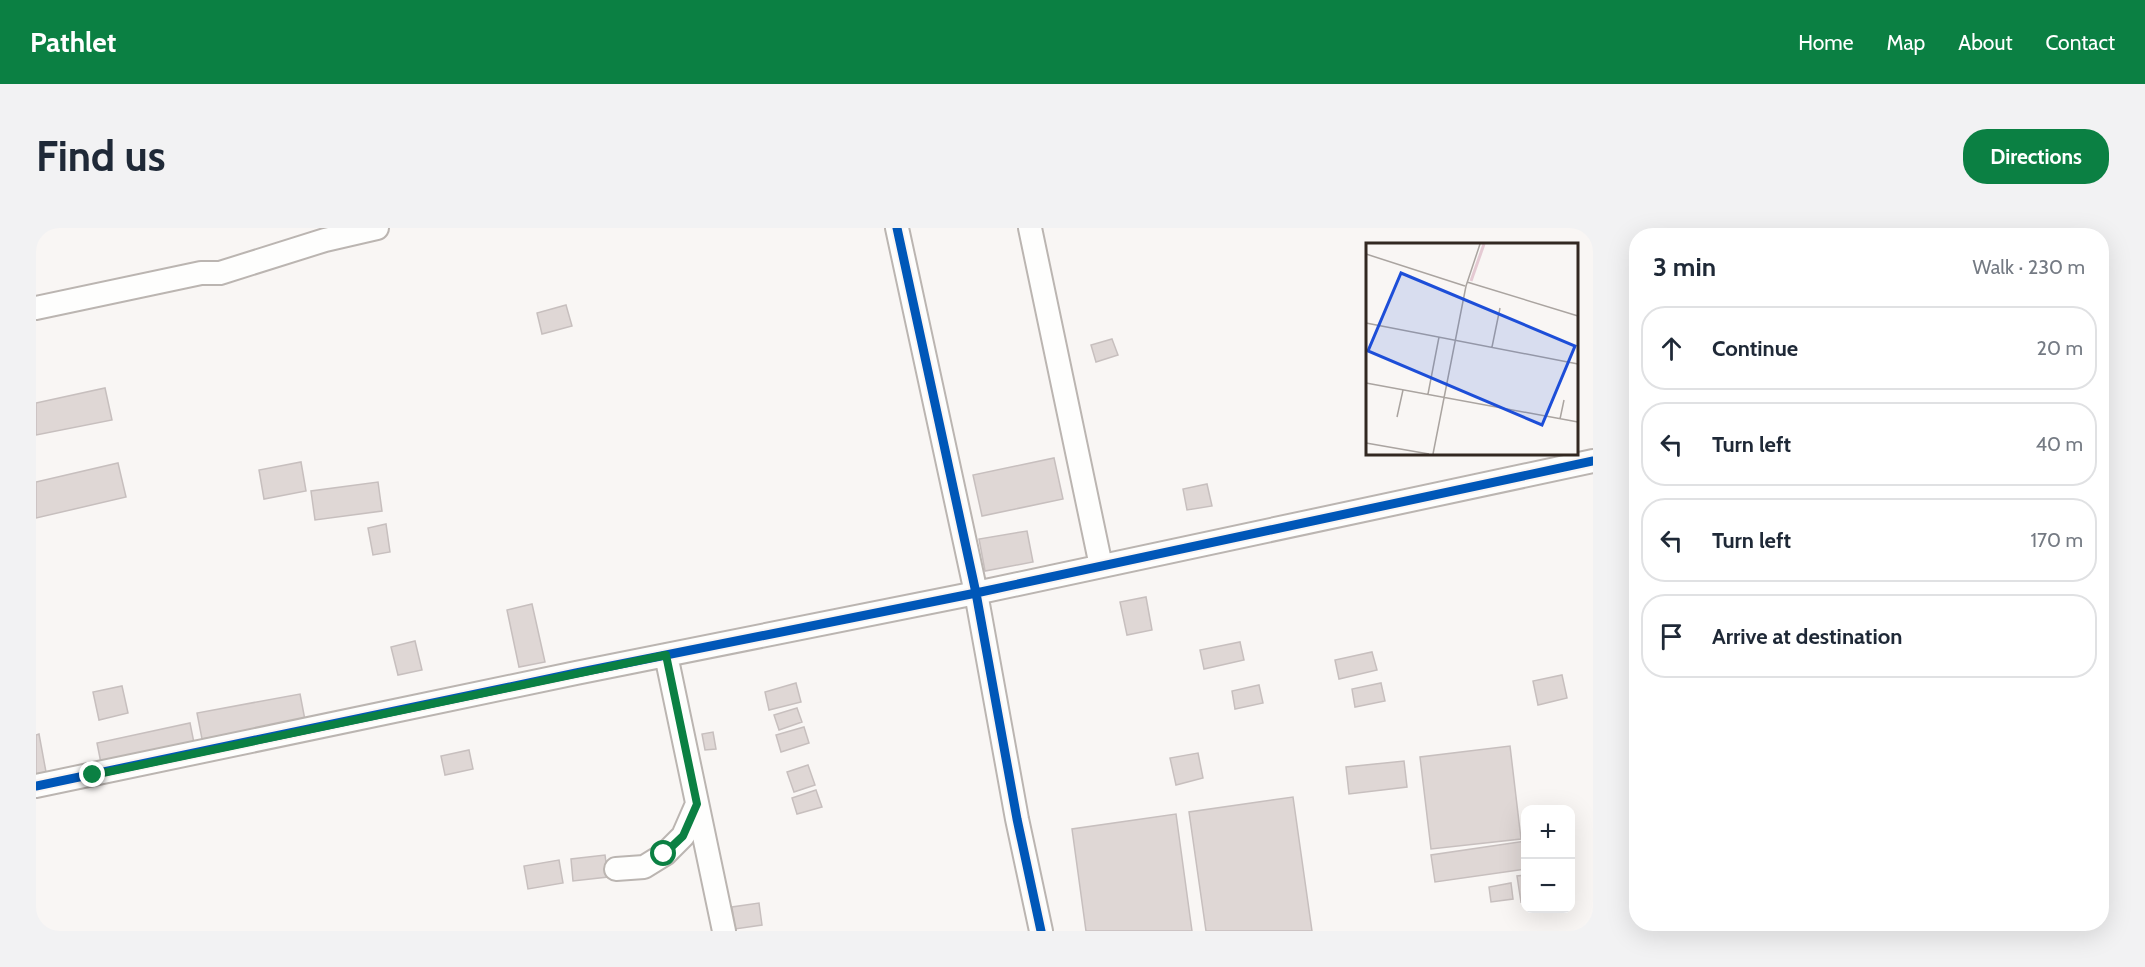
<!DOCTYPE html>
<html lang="en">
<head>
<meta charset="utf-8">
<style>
  :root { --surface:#fff; --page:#f2f2f3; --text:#1f2937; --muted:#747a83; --line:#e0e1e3; --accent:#0b8043 }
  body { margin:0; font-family:Cabin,sans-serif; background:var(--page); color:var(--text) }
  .controls { position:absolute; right:18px; bottom:18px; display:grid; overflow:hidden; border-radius:12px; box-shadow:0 6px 24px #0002 }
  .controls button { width:54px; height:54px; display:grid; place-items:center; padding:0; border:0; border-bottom:2px solid var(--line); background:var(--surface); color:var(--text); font:30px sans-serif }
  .stop { position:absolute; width:18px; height:18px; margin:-14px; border:4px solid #0b8043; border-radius:50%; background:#fff }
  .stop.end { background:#0b8043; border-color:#fff; box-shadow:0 2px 6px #0008 }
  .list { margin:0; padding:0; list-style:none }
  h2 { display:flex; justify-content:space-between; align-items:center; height:78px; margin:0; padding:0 24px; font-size:26px }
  h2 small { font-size:20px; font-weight:400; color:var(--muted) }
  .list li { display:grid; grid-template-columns:39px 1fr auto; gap:18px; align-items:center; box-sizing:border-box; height:84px; margin:0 12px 12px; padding:0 12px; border:2px solid var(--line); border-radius:24px }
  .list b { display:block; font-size:22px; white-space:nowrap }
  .list em { font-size:20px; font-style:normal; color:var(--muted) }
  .icon { flex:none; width:33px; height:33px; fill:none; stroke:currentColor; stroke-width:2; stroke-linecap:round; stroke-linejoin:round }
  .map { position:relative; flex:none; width:1557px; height:703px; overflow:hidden; border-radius:24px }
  header { display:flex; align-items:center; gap:36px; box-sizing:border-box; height:84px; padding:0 30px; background:var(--accent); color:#fff }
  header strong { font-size:28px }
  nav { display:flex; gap:33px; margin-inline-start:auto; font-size:21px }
  .intro { display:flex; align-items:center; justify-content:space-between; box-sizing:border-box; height:144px; padding:0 36px }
  h1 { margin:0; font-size:42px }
  .button { padding:15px 27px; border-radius:24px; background:var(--accent); color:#fff; font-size:21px; font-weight:700 }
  main { display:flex; gap:36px; padding:0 36px }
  aside { flex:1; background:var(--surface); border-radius:24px; box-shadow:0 6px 24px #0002 }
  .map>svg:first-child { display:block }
  .building { fill:#dfd7d5; stroke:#c7bfbe; stroke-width:1.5 }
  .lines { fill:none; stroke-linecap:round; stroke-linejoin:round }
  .street-casing { stroke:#bbb5b1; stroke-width:26 }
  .street { stroke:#fefefd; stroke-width:22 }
  .cycleway-casing { stroke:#fbf5f2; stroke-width:13 }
  .cycleway { stroke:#0057b8; stroke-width:9 }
  .route { stroke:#0b8043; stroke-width:8 }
  .inset-river { fill:none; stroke:#e5cad3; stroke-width:3 }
  .inset-road { fill:none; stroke:#aaa4a0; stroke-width:1.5 }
  .view { fill:#1d4ed8; fill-opacity:0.15; stroke:#1d4ed8; stroke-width:3 }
  .inset-edge { fill:none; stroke:#332821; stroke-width:3 }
</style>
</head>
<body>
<header>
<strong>Pathlet</strong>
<nav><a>Home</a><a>Map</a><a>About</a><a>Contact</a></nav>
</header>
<div class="intro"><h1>Find us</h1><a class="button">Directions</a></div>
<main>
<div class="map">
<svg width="1557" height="703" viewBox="0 0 1557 703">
  <rect width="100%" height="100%" fill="#f9f6f4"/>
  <path class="building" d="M530,77L536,98L506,106L501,85Z
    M1076,111L1082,127L1060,134L1055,117Z
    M69,160L76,192L0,207V175Z
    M1018,230L1027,271L946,288L937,247Z
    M265,234L270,263L228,271L223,242Z
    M82,235L90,269L0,290V254Z
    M342,254L346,283L279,292L275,263Z
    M1171,256L1176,278L1151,282L1147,261Z
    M350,296L354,324L337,327L332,300Z
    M991,303L997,334L949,343L943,311Z
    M1110,369L1116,402L1091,407L1084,374Z
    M496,376L509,434L483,439L471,382Z
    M379,413L386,442L362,447L355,419Z
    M1204,414L1208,432L1168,441L1164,422Z
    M1336,424L1341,442L1303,451L1299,432Z
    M1526,447L1531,470L1502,477L1497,453Z
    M760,455L765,474L733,482L729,464Z
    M1345,455L1349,473L1319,479L1316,461Z
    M1223,457L1227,475L1199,481L1196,463Z
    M86,458L92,485L63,492L57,464Z
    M264,466L269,492L166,511L161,485Z
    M761,480L766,494L743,502L738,487Z
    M154,495L158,515L65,535L61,515Z
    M768,499L773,515L745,524L740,507Z
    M677,504L680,521L669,522L666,506Z
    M3,506L10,544L0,546V507Z
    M1474,518L1485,611L1395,621L1384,529Z
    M433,522L437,541L409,547L405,528Z
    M1162,525L1167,550L1140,557L1134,530Z
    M1368,533L1371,559L1313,566L1310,539Z
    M772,537L779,557L758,564L751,544Z
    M780,562L786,579L761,586L756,570Z
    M1257,569L1276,703H1170L1153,584Z
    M1140,586L1156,703H1050L1036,601Z
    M1490,613V641L1399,654L1395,627Z
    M569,627L572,649L537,653L535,631Z
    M523,632L527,655L492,661L488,638Z
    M1490,647V673L1485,674L1481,648Z
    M1475,655L1477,671L1455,674L1453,659Z
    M723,675L726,697L699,701L696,679Z"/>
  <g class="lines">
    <g class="street-casing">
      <path id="street" d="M861,0L940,365L981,591L1005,703
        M994,0L1065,338
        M0,80L165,45H184L289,12L341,0
        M630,427L688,703
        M0,558L540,445L940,365L1557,233
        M580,641L608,639L629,626L647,608L661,576"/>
    </g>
    <use href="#street" class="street"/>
    <g class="cycleway-casing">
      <path id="cycleway" d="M861,0L940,365L981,591L1005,703
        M0,558L540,445L940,365L1557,233"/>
    </g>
    <use href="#cycleway" class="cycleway"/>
  </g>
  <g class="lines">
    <path class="route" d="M57,547L630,427L661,576L647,608L628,626"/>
  </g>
  <g transform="translate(1330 15)">
    <rect width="212" height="212" fill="#f9f6f4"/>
    <path class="inset-river" d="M105,38L118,1"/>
    <path class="inset-road" d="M0,11L99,43M101,39L212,73M0,80L212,121M126,104L134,65M0,140L212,179M62,151L73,94M31,174L37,147M194,176L198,157M0,200L63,211M67,211L100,43L114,1"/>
    <path class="view" d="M35,30L209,103L176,182L2,108Z"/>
    <rect width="212" height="212" class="inset-edge"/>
  </g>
</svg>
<div class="controls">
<button>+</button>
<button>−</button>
</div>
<div class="stop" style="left:628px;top:626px"></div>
<div class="stop end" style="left:57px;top:547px"></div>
</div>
<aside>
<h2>3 min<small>Walk · 230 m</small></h2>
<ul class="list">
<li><svg class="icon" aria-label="ahead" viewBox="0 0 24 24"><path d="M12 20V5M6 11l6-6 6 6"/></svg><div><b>Continue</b></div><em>20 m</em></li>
<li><svg class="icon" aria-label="left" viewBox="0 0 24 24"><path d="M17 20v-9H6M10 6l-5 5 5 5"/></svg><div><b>Turn left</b></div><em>40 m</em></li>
<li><svg class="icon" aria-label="left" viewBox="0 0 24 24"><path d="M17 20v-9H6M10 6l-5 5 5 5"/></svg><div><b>Turn left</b></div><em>170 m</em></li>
<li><svg class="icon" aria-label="arrive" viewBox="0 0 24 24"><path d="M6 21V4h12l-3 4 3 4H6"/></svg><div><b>Arrive at destination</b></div></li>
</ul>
</aside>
</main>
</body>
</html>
